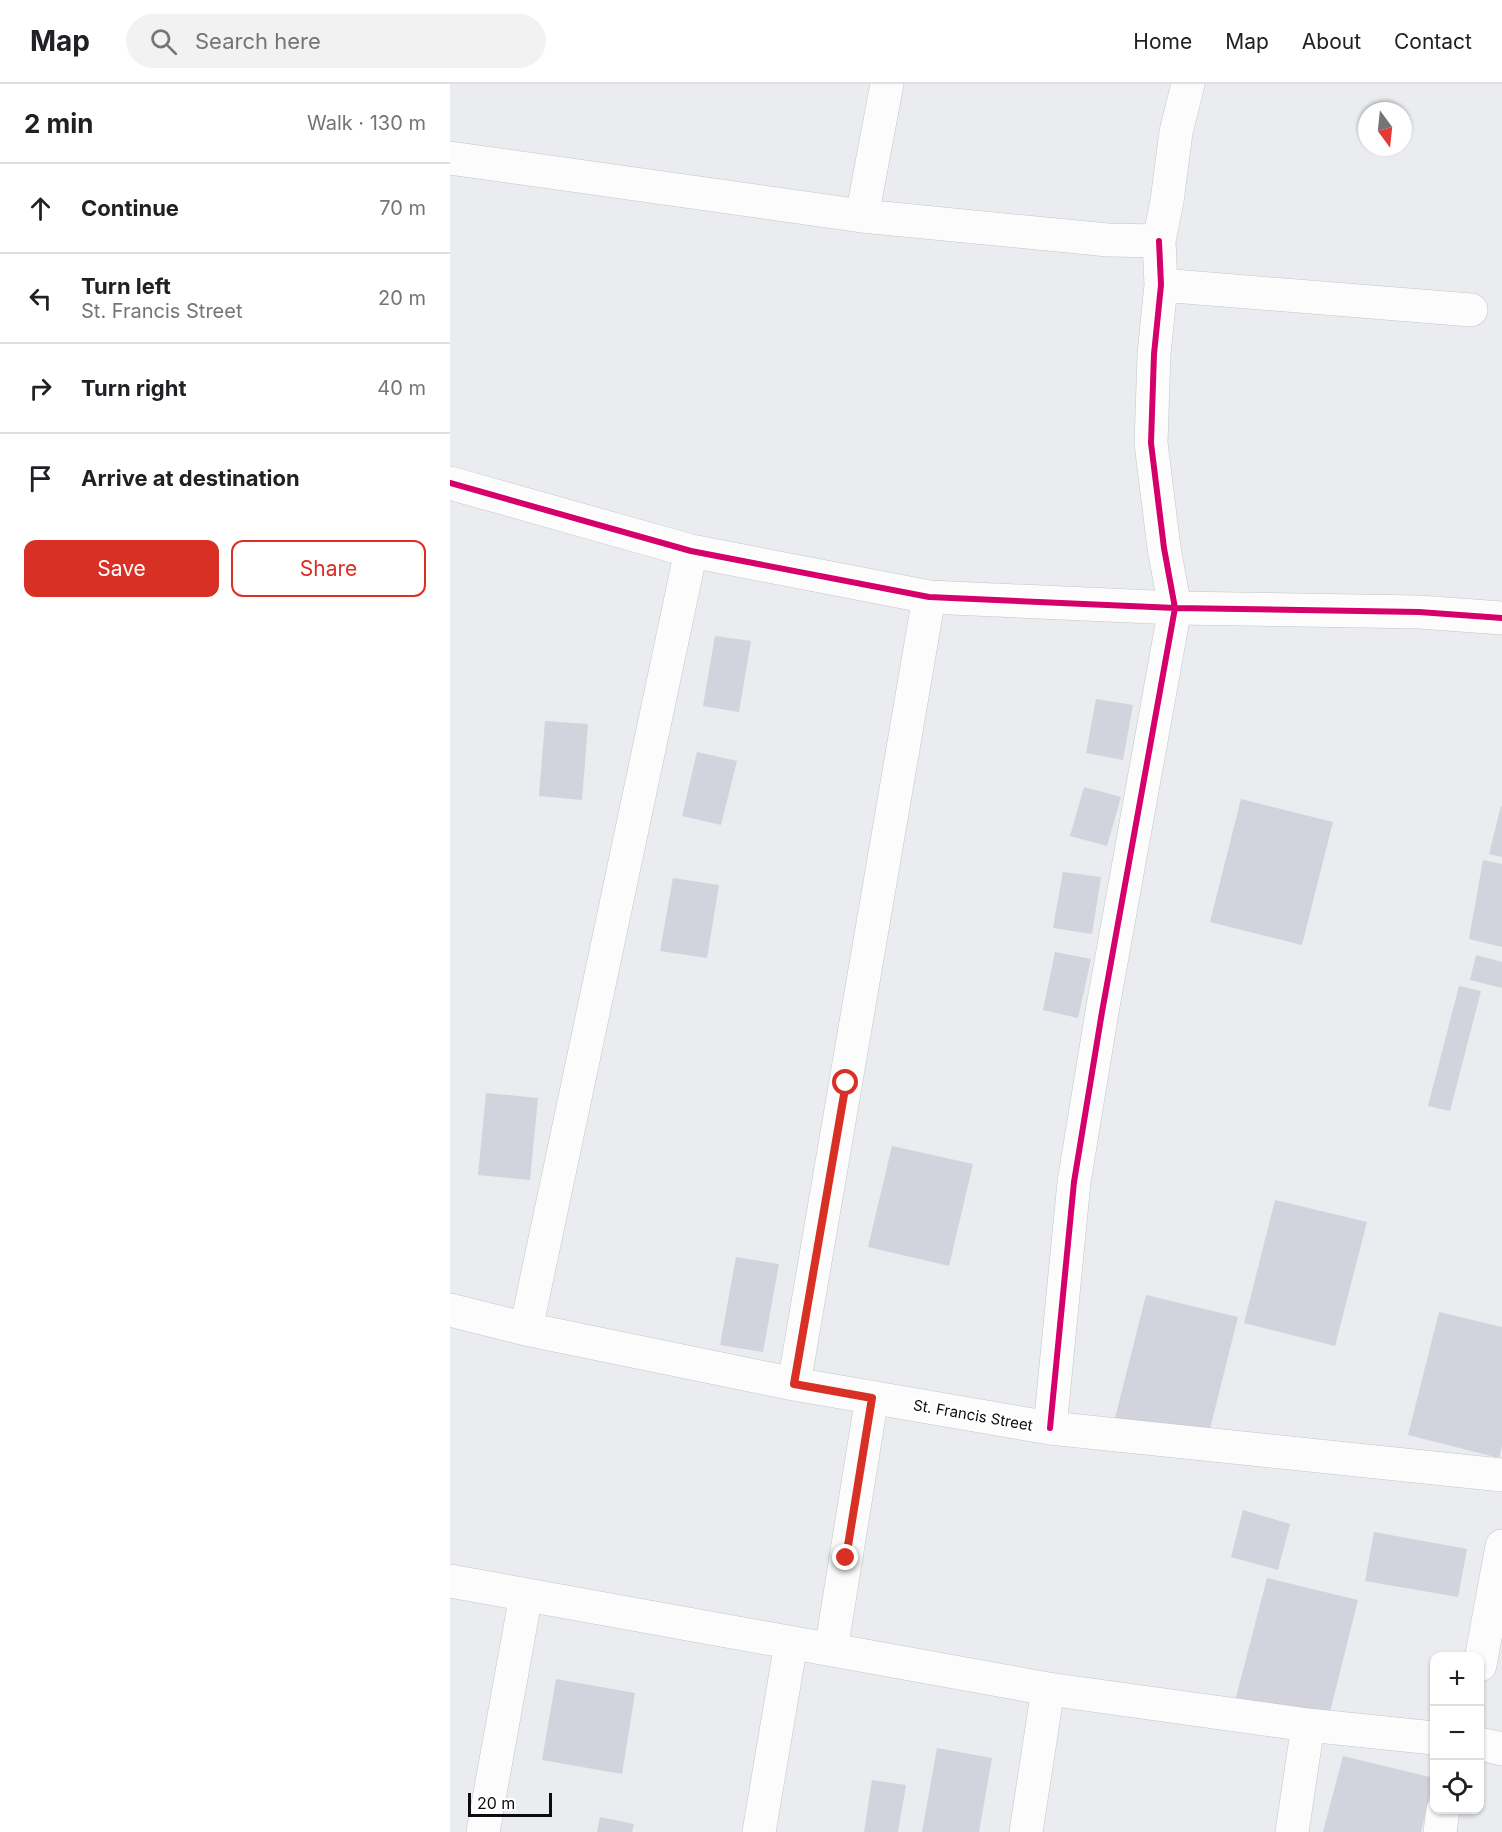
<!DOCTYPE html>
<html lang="en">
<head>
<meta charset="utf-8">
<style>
  :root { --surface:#fff; --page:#f2f2f2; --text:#202124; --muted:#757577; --line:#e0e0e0; --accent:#d93025 }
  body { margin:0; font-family:Inter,sans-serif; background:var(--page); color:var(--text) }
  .controls { position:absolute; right:18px; bottom:18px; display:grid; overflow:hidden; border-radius:12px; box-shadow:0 2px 4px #0004 }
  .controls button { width:54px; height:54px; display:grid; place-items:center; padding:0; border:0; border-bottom:2px solid var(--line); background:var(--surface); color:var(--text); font:30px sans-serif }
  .compass { position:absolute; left:908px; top:18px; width:54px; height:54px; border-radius:50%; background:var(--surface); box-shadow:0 2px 4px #0004; rotate:165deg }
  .scale { position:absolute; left:18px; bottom:15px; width:84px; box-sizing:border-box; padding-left:6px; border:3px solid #0b0c0e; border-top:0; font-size:16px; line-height:21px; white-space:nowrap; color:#0b0c0e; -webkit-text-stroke:4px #fff; paint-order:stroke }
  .stop { position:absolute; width:18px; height:18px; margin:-14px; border:4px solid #d93025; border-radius:50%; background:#fff }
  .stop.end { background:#d93025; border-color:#fff; box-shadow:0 2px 6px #0008 }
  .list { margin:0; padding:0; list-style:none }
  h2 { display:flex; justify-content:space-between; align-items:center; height:78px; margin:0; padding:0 24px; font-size:26px }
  h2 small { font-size:20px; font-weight:400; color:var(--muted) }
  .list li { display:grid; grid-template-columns:39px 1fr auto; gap:18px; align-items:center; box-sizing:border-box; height:90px; padding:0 24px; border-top:2px solid var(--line) }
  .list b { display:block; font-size:22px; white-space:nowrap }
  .list p { margin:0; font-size:20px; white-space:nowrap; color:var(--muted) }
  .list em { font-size:20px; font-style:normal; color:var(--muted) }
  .actions { display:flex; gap:12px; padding:18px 24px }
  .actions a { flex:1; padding:14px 0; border:2px solid var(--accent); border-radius:12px; text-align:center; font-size:21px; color:var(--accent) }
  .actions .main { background:var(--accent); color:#fff }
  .icon { flex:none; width:33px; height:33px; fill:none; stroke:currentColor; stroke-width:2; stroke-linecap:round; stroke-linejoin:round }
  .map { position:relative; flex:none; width:1052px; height:1748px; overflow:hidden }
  header { display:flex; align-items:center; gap:36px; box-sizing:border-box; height:84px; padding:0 30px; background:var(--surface); border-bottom:2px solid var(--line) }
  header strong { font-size:28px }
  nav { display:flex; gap:33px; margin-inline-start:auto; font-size:21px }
  .search { width:420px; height:54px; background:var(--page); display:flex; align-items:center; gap:15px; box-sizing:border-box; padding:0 21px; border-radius:33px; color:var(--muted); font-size:22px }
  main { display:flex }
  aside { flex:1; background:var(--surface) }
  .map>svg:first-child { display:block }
  .building { fill:#d2d3dc }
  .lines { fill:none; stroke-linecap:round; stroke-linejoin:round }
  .street-casing { stroke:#c4c5c7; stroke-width:34 }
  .street { stroke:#fcfcfd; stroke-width:33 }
  .cycleway-casing { stroke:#fff; stroke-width:10 }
  .cycleway { stroke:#d6006c; stroke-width:6 }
  .route { stroke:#d93025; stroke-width:8 }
  .labels { text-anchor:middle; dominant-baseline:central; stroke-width:5; stroke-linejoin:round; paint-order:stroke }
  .street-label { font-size:15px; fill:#0b0c0e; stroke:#fff }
</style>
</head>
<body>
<header>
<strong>Map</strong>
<div class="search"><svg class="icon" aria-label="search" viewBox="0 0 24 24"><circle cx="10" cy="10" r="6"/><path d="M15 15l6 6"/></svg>Search here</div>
<nav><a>Home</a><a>Map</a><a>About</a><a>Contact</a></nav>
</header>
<main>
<aside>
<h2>2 min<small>Walk · 130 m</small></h2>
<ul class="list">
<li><svg class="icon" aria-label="ahead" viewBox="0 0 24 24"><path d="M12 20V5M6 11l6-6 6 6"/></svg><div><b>Continue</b></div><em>70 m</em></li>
<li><svg class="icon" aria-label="left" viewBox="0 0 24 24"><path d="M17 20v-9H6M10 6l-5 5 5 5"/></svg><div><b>Turn left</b><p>St. Francis Street</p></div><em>20 m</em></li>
<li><svg class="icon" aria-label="right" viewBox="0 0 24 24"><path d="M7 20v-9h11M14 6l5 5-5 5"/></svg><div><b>Turn right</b></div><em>40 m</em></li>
<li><svg class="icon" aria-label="arrive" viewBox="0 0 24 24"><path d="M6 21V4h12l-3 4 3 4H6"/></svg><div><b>Arrive at destination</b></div></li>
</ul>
<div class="actions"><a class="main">Save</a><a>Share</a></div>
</aside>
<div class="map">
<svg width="1052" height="1748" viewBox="0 0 1052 1748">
  <rect width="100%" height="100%" fill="#eaecef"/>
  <path class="building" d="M265,552L301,557L289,628L253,622Z
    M646,615L683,621L673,676L636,669Z
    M95,637L138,640L132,716L89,712Z
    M247,668L287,677L271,741L232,732Z
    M634,703L671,713L657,762L620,752Z
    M791,715L883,738L852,861L760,838Z
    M1051,722H1052V773L1039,770Z
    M1033,776L1052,780V863L1019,855Z
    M613,788L651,793L642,850L603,844Z
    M223,794L269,801L257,874L210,867Z
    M605,868L641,875L628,934L593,926Z
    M1026,871L1052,878V904L1020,896Z
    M1009,902L1031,907L1000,1027L978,1022Z
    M36,1009L88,1014L80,1096L28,1091Z
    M442,1062L523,1080L499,1182L418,1163Z
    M825,1116L917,1138L885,1262L794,1239Z
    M286,1173L329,1180L313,1268L270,1261Z
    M696,1211L788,1233L757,1357L665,1334Z
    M989,1228L1052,1243V1362L1049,1374L958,1351Z
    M793,1426L840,1440L828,1486L781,1473Z
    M924,1448L1017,1465L1008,1513L915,1497Z
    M817,1494L908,1516L877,1640L785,1617Z
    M106,1595L185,1609L172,1690L92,1676Z
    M487,1664L542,1674L529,1748H472Z
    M893,1672L984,1694L971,1748H873Z
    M422,1696L456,1701L448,1748H414Z
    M150,1733L184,1740L182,1748H147Z"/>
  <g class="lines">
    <g class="street-casing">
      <path id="street" d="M0,74L412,132L658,156L709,157L717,117L726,48L738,0
        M412,132L437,0
        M711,201L1021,226
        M0,399L241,467L479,513L725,524L969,528L1052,534
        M0,1226L76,1245L344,1300L600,1344L1052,1391
        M76,1245L241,467
        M344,1300L479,513
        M600,1344L624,1098L652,928L725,524L714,464L701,359L704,270L711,201L709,157
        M0,1497L598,1605L858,1641L984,1654
        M381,1566L422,1313
        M1030,1581L1052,1462
        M1030,1660L1052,1665
        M33,1748L76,1511
        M309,1748L341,1559
        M576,1748L598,1605
        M842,1748L858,1641
        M990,1748L993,1726"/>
    </g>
    <use href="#street" class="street"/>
    <g class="cycleway-casing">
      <path id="cycleway" d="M0,399L241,467L479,513L725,524L969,528L1052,534
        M600,1344L624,1098L652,928L725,524L714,464L701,359L704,270L711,201L709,157"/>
    </g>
    <use href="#cycleway" class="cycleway"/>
  </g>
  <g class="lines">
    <path class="route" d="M396,1474L422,1314L344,1300L396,999"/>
  </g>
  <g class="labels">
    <g class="street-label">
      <text transform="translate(523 1331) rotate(10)">St. Francis Street</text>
    </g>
  </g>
</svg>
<div class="controls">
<button>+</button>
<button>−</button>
<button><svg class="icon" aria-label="locate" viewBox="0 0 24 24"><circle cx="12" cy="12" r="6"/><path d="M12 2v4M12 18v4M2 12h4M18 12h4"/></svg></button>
</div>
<svg class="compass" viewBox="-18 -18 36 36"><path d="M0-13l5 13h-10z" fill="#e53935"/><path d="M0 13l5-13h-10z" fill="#757577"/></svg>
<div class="scale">20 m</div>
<div class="stop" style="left:396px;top:999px"></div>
<div class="stop end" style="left:396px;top:1474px"></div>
</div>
</main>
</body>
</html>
